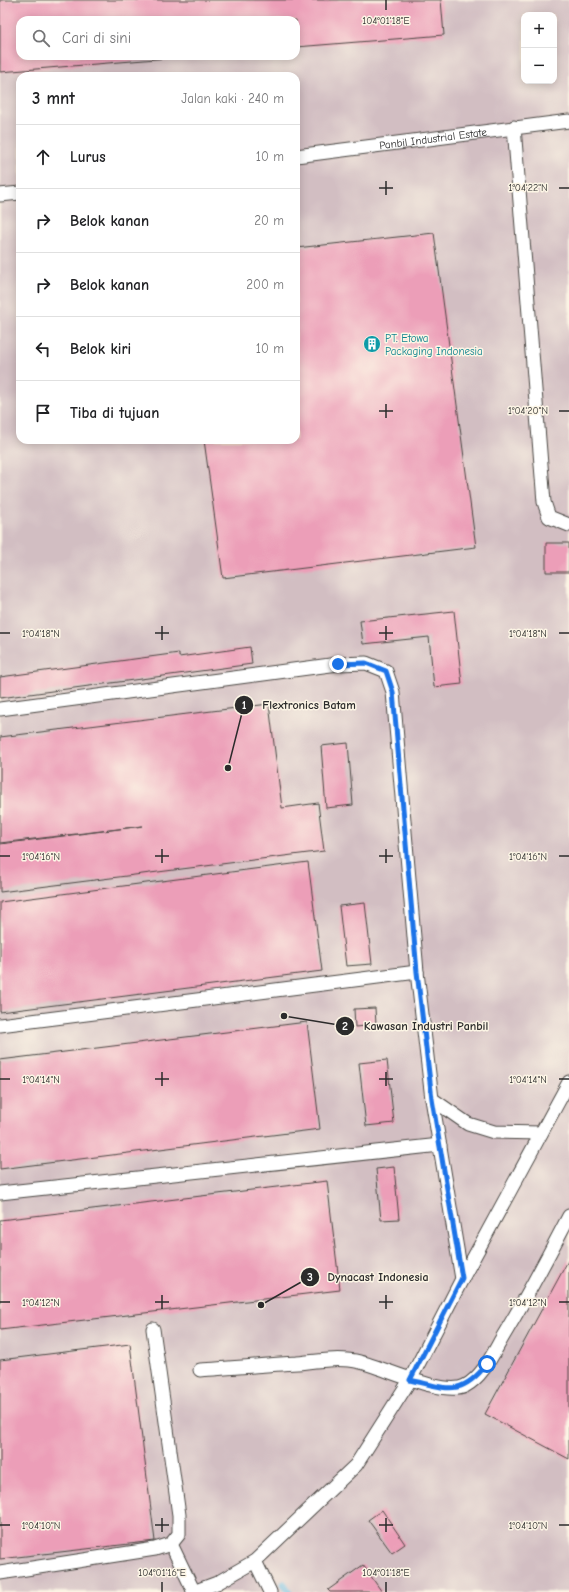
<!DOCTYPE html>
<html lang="id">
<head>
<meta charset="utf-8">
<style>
  :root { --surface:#fff; --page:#f2f2f2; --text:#202124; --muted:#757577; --line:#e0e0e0 }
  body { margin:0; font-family:"Comic Neue",sans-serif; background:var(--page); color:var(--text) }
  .controls { position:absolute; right:12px; top:12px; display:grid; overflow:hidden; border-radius:8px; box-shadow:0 2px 10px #0003 }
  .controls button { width:36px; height:36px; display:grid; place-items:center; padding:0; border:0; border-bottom:1px solid var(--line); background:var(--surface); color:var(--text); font:20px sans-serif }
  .stop { position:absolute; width:12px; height:12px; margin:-9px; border:3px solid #1a73e8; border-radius:50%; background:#fff }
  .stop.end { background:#1a73e8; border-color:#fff; box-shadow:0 1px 4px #0008 }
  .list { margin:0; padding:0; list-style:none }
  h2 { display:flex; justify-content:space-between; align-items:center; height:52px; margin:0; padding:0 16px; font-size:17px }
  h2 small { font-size:13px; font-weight:400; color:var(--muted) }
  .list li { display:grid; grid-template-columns:26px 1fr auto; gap:12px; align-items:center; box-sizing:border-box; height:64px; padding:0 16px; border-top:1px solid var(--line) }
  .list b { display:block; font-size:15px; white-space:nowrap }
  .list em { font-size:13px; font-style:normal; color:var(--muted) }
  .icon { flex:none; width:22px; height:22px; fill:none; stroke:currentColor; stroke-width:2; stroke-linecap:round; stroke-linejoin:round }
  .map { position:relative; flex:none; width:569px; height:1592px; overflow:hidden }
  .search { position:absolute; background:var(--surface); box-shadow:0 2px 10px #0003; left:16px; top:16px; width:284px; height:44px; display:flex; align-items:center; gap:10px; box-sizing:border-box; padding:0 14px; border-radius:12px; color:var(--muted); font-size:15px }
  .panel { position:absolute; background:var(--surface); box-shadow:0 2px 10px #0003; left:16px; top:72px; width:284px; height:372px; border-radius:12px }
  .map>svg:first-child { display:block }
  .industrial { fill:#d2bec2; fill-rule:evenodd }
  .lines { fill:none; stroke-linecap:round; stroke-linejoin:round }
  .stream { stroke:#67b7e2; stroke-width:7 }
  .building { fill:#ec9eb8 }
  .lane-casing { stroke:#4a4743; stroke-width:15 }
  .lane { stroke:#fff; stroke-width:13 }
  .route { stroke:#1a73e8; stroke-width:5 }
  .ticks { fill:none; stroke:#2b2b2b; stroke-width:1.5 }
  .labels { text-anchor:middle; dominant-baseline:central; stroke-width:3; stroke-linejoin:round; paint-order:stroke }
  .street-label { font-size:11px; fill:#2b2b2b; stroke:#fcf5e5 }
  .culture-label { font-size:11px; fill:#0d838f; stroke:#fcf5e5; text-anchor:start }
  .ticks-label { font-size:10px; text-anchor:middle; fill:#2b2b2b; stroke:#fcf5e5; stroke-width:3; stroke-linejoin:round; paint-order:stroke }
  .leader { fill:none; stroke:#2b2b2b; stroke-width:1.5 }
  .callout-dot { fill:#2b2b2b; stroke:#fcf5e5; stroke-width:1.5 }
  .mark-label { font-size:12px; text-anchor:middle; font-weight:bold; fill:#fff }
  .callout-label { font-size:12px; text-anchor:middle; font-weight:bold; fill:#2b2b2b; stroke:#fcf5e5; stroke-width:3; stroke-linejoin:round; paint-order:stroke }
</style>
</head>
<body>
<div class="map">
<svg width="569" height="1592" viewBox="0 0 569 1592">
  <rect width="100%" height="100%" fill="#fcf5e5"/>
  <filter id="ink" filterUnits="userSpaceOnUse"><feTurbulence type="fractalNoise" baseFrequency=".025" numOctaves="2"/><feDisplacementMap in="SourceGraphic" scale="8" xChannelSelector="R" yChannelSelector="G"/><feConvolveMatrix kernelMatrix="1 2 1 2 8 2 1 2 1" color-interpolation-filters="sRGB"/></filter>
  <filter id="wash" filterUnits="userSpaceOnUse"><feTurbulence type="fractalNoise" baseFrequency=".012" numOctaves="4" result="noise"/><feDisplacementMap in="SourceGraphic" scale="16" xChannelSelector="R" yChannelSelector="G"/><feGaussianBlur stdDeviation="0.9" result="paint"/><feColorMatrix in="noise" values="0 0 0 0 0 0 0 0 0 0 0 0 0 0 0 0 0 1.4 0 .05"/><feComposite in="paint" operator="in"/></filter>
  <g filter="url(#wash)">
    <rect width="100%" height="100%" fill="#f7e4cc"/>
    <path class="industrial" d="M0,0H569V1592H0ZM524,15H554V81H524ZM20,20H296V56H20ZM20,76H296V440H20Z"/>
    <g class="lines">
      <path class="stream" d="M284,1584L289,1592"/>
    </g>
    <g id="blocks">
      <path class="building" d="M0,0H441L444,35L296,47V20H20V56L180,57L0,72Z
        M434,233L476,547L223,578L204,440H296V248Z
        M546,543H569V572H546Z
        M454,611L462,684L434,687L429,637L363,644L360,621Z
        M250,647L252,664L0,698V677L179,653V657Z
        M269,704L282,808L318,803L324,851L0,892V844L143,826L0,843V737Z
        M348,743L353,805L326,808L321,746Z
        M308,862L322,971L0,1012V902Z
        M365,903L372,964L346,966L339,906Z
        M375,1008L376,1025L355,1027L354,1009Z
        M307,1022L320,1129L0,1169V1060Z
        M387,1060L394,1123L366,1126L359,1063Z
        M394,1167L399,1219L381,1220L376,1169Z
        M327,1181L340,1290L0,1330V1220Z
        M569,1259V1459L485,1414Z
        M130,1344L155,1541L0,1559V1360Z
        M382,1510L405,1544L392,1553L368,1520Z
        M363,1565L382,1592H330L328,1590Z"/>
    </g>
  </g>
  <g filter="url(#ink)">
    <use href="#blocks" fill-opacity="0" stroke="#4a4743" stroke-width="1"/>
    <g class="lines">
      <g class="lane-casing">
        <g id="lane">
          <path d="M514,127L544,502L549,517L569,525"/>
          <path id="s1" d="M296,156L569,121"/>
          <path d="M0,195L20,193"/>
          <path d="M0,709L338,664L366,663L386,671L393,692L417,972L432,1099L462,1279"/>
          <path d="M0,1025L417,972"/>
          <path d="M432,1099L468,1124L494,1132L541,1133"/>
          <path d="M0,1193L440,1145"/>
          <path d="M200,1370C232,1368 264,1365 297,1363C317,1361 340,1357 360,1362C383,1367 444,1397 465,1386C484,1376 494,1351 505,1333C528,1295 548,1256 569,1216"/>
          <path d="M171,1544L194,1592"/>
          <path d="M255,1561L270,1592"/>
          <path d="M0,1573L155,1549L171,1544L179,1534V1515L153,1329"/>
          <path d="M193,1592L217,1583L255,1561L356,1465L410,1380L462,1279L569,1082"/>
        </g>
      </g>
      <use href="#lane" class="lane"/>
    </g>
  </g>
  <g class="lines" filter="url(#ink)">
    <path class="route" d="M338,664L366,663L386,671L393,692L417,972L432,1099L462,1278L410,1380C447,1388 460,1398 487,1364"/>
  </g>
  <path class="ticks" d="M386,0V10M386,181V195M379,188H393M559,188H569M386,404V418M379,411H393M559,411H569M162,626V640M386,626V640M0,633H10M155,633H169M379,633H393M559,633H569M162,849V863M386,849V863M0,856H10M155,856H169M379,856H393M559,856H569M162,1072V1086M386,1072V1086M0,1079H10M155,1079H169M379,1079H393M559,1079H569M162,1295V1309M386,1295V1309M0,1302H10M155,1302H169M379,1302H393M559,1302H569M162,1518V1532M386,1518V1532M0,1525H10M155,1525H169M379,1525H393M559,1525H569M162,1582V1592M386,1582V1592"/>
  <defs>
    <g id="building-disc" transform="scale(0.9)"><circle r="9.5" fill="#0f9aa8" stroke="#fcf5e5"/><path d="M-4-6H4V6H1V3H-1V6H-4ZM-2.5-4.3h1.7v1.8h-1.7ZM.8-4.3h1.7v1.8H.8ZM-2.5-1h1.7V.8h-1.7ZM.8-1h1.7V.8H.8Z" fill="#fff"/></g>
  </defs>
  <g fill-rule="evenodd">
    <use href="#building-disc" x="372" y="344"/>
  </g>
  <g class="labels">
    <g class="street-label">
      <text stroke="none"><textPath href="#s1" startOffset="138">Panbil Industrial Estate</textPath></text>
    </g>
    <g class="culture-label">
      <text x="385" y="338">PT. Etowa<tspan x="385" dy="13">Packaging Indonesia</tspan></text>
    </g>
  </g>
  <g class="ticks-label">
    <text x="386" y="24">104°01'18"E</text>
    <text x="528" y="191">1°04'22"N</text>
    <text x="528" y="414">1°04'20"N</text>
    <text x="41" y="637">1°04'18"N</text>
    <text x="528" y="637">1°04'18"N</text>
    <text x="41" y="860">1°04'16"N</text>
    <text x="528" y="860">1°04'16"N</text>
    <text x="41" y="1083">1°04'14"N</text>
    <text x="528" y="1083">1°04'14"N</text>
    <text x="41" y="1306">1°04'12"N</text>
    <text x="528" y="1306">1°04'12"N</text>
    <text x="41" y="1529">1°04'10"N</text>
    <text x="528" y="1529">1°04'10"N</text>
    <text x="162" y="1576">104°01'16"E</text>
    <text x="386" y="1576">104°01'18"E</text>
  </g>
  <path class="leader" d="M228 768L244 705M284 1016L345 1026M261 1305L310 1277"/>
  <g class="callout-dot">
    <circle cx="228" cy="768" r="4"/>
    <circle cx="284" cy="1016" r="4"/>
    <circle cx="261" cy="1305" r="4"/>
    <circle cx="244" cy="705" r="10"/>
    <circle cx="345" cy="1026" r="10"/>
    <circle cx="310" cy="1277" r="10"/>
  </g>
  <g class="mark-label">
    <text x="244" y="709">1</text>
    <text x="345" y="1030">2</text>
    <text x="310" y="1281">3</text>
  </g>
  <g class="callout-label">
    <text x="309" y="709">Flextronics Batam</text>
    <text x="426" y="1030">Kawasan Industri Panbil</text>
    <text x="378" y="1281">Dynacast Indonesia</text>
  </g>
</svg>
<div class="controls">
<button>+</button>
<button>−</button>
</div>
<div class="stop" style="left:487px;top:1364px"></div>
<div class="stop end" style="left:338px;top:664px"></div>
<div class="search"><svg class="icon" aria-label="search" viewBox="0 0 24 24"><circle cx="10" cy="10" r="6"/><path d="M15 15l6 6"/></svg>Cari di sini</div>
<section class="panel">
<h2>3 mnt<small>Jalan kaki · 240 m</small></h2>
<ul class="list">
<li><svg class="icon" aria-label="ahead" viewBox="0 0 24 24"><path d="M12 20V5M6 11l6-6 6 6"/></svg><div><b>Lurus</b></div><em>10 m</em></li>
<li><svg class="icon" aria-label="right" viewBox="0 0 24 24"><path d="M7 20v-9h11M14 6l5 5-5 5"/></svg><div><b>Belok kanan</b></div><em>20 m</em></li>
<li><svg class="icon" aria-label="right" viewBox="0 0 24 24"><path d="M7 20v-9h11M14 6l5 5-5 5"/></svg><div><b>Belok kanan</b></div><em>200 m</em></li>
<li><svg class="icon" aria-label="left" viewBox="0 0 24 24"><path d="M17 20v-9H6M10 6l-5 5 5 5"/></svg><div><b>Belok kiri</b></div><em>10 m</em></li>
<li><svg class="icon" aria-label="arrive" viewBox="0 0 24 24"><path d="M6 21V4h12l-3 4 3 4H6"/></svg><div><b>Tiba di tujuan</b></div></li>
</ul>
</section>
</div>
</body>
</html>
